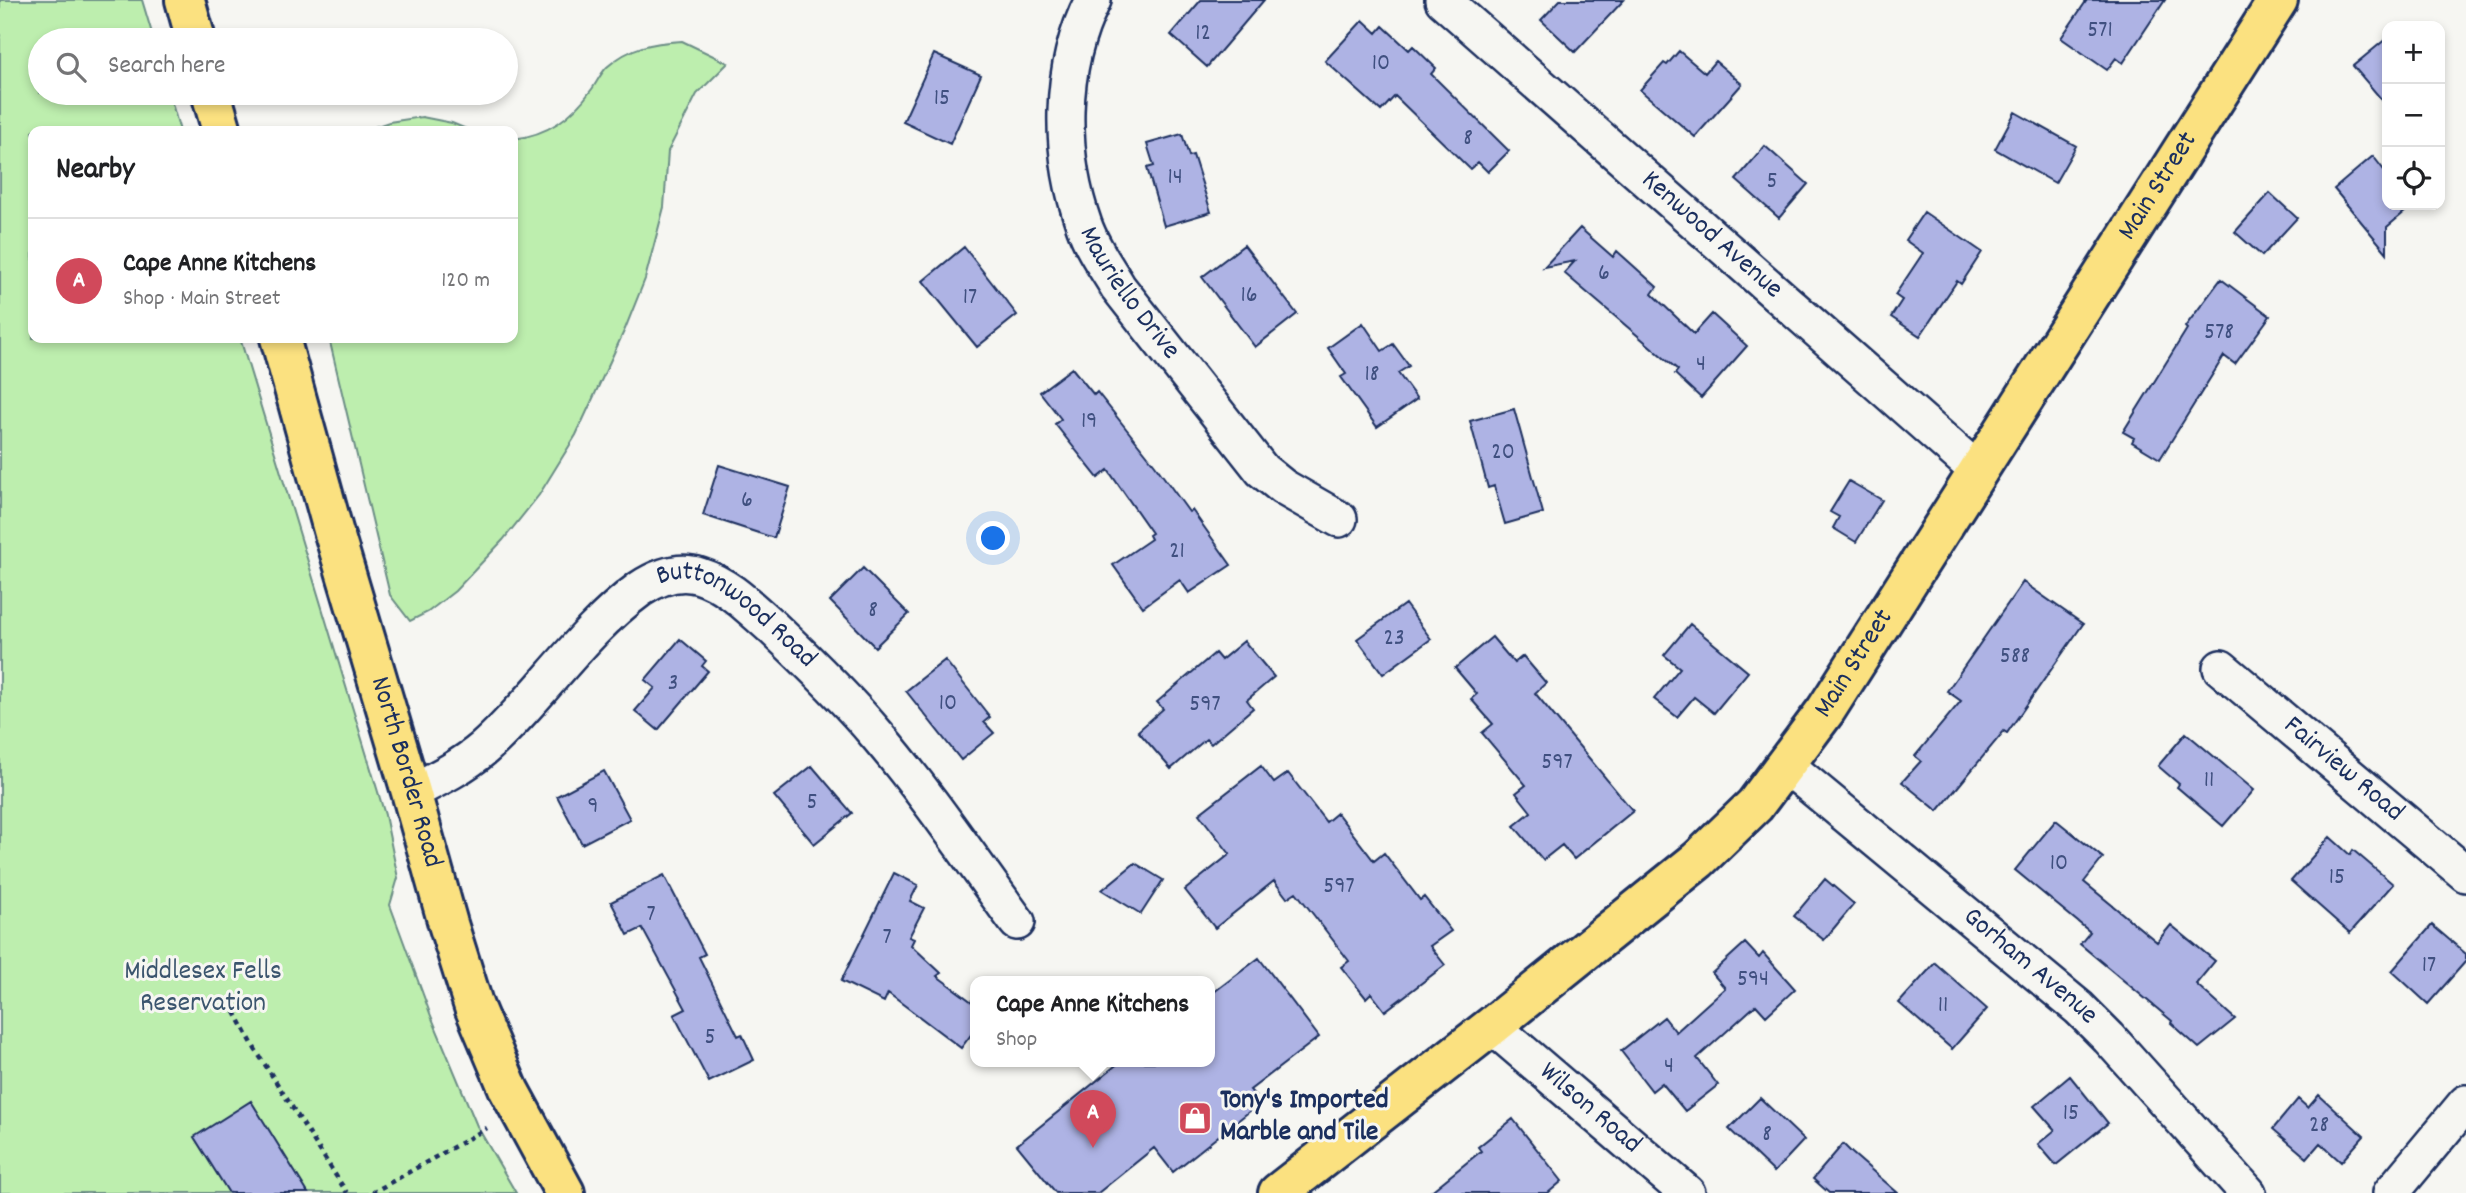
<!DOCTYPE html>
<html lang="en">
<head>
<meta charset="utf-8">
<style>
  :root { --surface:#fff; --page:#f6f6f6; --text:#202124; --muted:#757577; --line:#e0e0e0; --accent:#d1495b }
  body { margin:0; font-family:Dekko,sans-serif; background:var(--page); color:var(--text) }
  .controls { position:absolute; right:21px; top:21px; display:grid; overflow:hidden; border-radius:14px; box-shadow:0 4px 10px #0003 }
  .controls button { width:63px; height:63px; display:grid; place-items:center; padding:0; border:0; border-bottom:2px solid var(--line); background:var(--surface); color:var(--text); font:35px sans-serif }
  .you { position:absolute; left:994px; top:539px; width:24px; height:24px; margin:-18px; border:5px solid #fff; border-radius:50%; background:#1a73e8; box-shadow:0 0 0 10px #1a73e833 }
  .badge { display:grid; place-items:center; width:46px; height:46px; border-radius:50%; background:var(--accent); color:#fff; font-size:23px; font-weight:700 }
  .pin { position:absolute; translate:-50% -58px; filter:drop-shadow(0 2px 4px #0008) }
  .pin::after { content:''; position:absolute; top:37px; width:24px; height:21px; background:inherit; clip-path:polygon(0 0,100% 0,50% 100%) }
  .popup { position:absolute; left:970px; top:976px; width:245px; height:91px; box-sizing:border-box; display:grid; place-content:center; border-radius:14px; background:var(--surface); filter:drop-shadow(0 2px 5px #0005); font-size:23px; white-space:nowrap; color:var(--muted) }
  .popup b { font-size:26px; color:var(--text) }
  .popup::after { content:''; position:absolute; left:50%; top:100%; margin-left:-14px; border:14px solid transparent; border-top-color:var(--surface) }
  .list { margin:0; padding:0; list-style:none }
  h2 { display:flex; justify-content:space-between; align-items:center; height:91px; margin:0; padding:0 28px; font-size:30px }
  h2 small { font-size:23px; font-weight:400; color:var(--muted) }
  .list li { display:grid; grid-template-columns:46px 1fr auto; gap:21px; align-items:center; box-sizing:border-box; height:126px; padding:0 28px; border-top:2px solid var(--line) }
  .list b { display:block; font-size:26px; white-space:nowrap }
  .list p { margin:0; font-size:23px; white-space:nowrap; color:var(--muted) }
  .list em { font-size:23px; font-style:normal; color:var(--muted) }
  .icon { flex:none; width:38px; height:38px; fill:none; stroke:currentColor; stroke-width:2; stroke-linecap:round; stroke-linejoin:round }
  .map { position:relative; flex:none; width:2466px; height:1193px; overflow:hidden }
  .search { position:absolute; background:var(--surface); box-shadow:0 4px 10px #0003; left:28px; top:28px; width:490px; height:77px; display:flex; align-items:center; gap:18px; box-sizing:border-box; padding:0 24px; border-radius:38px; color:var(--muted); font-size:26px }
  .panel { position:absolute; background:var(--surface); box-shadow:0 4px 10px #0003; left:28px; top:126px; width:490px; height:217px; border-radius:14px }
  .map>svg:first-child { display:block }
  .green { fill:#bdeeae; stroke:#6c8e86; stroke-width:2 }
  .building { fill:#aeb3e4; stroke:#1b2f5e; stroke-width:2 }
  .lines { fill:none; stroke-linecap:round; stroke-linejoin:round }
  .minor-casing { stroke:#1b2f5e; stroke-width:40 }
  .major-casing { stroke:#1b2f5e; stroke-width:44 }
  .path { stroke:#1b2f5e; stroke-width:4.5; stroke-dasharray:5 5; stroke-linecap:butt }
  .minor { stroke:#f6f6f2; stroke-width:35 }
  .major { stroke:#fbe180; stroke-width:38 }
  .labels { text-anchor:middle; dominant-baseline:central; stroke-width:6; stroke-linejoin:round; paint-order:stroke }
  .number-label { font-size:24px; fill:#405080 }
  .street-label { font-size:28px; fill:#1b2f5e; stroke:#f6f6f2 }
  .park-label { font-size:28px; fill:#3b556e; stroke:#f6f6f2 }
  .poi-label { font-size:28px; font-weight:bold; fill:#1b2f5e; stroke:#f6f6f2; text-anchor:start }
</style>
</head>
<body>
<div class="map">
<svg width="2466" height="1193" viewBox="0 0 2466 1193">
  <rect width="100%" height="100%" fill="#f6f6f2"/>
  <filter id="ink" filterUnits="userSpaceOnUse"><feTurbulence type="fractalNoise" baseFrequency=".0143" numOctaves="2"/><feDisplacementMap in="SourceGraphic" scale="14" xChannelSelector="R" yChannelSelector="G"/><feConvolveMatrix kernelMatrix="1 2 1 2 8 2 1 2 1" color-interpolation-filters="sRGB"/></filter>
  <g filter="url(#ink)">
    <path class="green" d="M0,0H142L154,40H40V93H169L180,131H33V338H240L385,815L398,878L390,905L431,1016L477,1126L516,1193H0Z
      M682,41L728,63L697,94L668,151L664,207L645,279L625,329L576,435L539,495L503,540L455,591L428,612L410,621L390,595L329,338H513V139C548,135 572,117 592,89C597,82 601,73 607,67C631,46 652,43 682,41Z
      M422,117L452,123L471,131H363L389,122Z"/>
    <path class="building" d="M1201,0H1264L1207,67L1171,35Z
      M1560,0H1624L1575,52L1541,20Z
      M2087,0H2165L2123,63L2116,58L2107,70L2061,38Z
      M1363,20L1377,33L1383,26L1409,50L1413,46L1436,68L1431,74L1509,151L1488,172L1478,162L1470,169L1395,96L1381,111L1325,61Z
      M2387,38V106L2353,66Z
      M1679,51L1705,73L1715,61L1742,84L1695,137L1640,90L1664,63L1667,65Z
      M934,54L981,75L950,144L903,122Z
      M2015,112L2076,146L2055,183L1995,149Z
      M1182,134L1189,156L1193,155L1211,212L1164,226L1147,168L1154,166L1147,144Z
      M1765,146L1808,184L1779,218L1736,180Z
      M2373,156L2387,174V205H2413L2387,227V253L2334,189Z
      M2270,193L2297,218L2262,256L2235,232Z
      M1924,212L1982,252L1961,284L1957,281L1920,336L1891,317L1902,300L1895,295L1923,253L1905,240Z
      M1580,228L1613,257L1617,251L1657,287L1652,294L1694,334L1712,314L1747,346L1701,398L1675,374L1678,370L1564,273L1575,261L1544,267Z
      M1244,245L1297,314L1255,347L1202,277Z
      M964,247L1017,315L977,347L923,281Z
      M2221,279L2270,316L2235,364L2224,356L2160,459L2132,442L2134,438L2123,432L2187,329L2185,327Z
      M1363,323L1382,351L1393,344L1409,366L1398,373L1417,399L1377,427L1341,377L1346,374L1328,348Z
      M1072,368L1094,395L1097,392L1155,465L1189,512L1192,510L1231,565L1189,593L1180,580L1143,607L1113,565L1151,539L1149,535L1152,533L1108,470L1098,478L1055,424L1061,419L1040,392Z
      M1514,409L1543,513L1505,524L1494,486L1488,488L1470,421Z
      M719,465L790,487L774,538L703,515Z
      M1849,481L1882,500L1856,542L1833,528L1839,517L1830,512Z
      M863,568L909,614L875,647L830,601Z
      M2023,582L2083,624L2007,733L2004,731L1938,811L1902,782L1921,761L1915,756L1961,701L1947,691Z
      M1405,604L1431,639L1383,674L1357,639Z
      M1690,624L1748,672L1714,713L1694,697L1677,717L1654,699L1680,668L1664,655Z
      M1492,637L1514,663L1523,656L1546,683L1535,693L1633,811L1574,859L1562,845L1543,860L1514,826L1531,812L1516,793L1526,785L1482,733L1493,724L1471,699L1477,694L1455,668Z
      M680,639L706,661L702,666L708,671L658,730L635,711L655,688L645,680Z
      M1244,641L1274,677L1247,700L1253,708L1211,744L1206,739L1171,769L1138,731L1163,709L1157,702L1215,653L1221,660Z
      M945,660L990,717L984,722L994,733L961,760L906,691Z
      M2186,733L2254,790L2223,826L2177,787L2179,784L2158,766Z
      M812,766L852,813L814,844L774,796Z
      M1261,766L1274,783L1288,773L1326,822L1337,813L1374,861L1384,853L1420,900L1424,897L1451,931L1430,946L1445,965L1385,1011L1371,993L1366,998L1341,967L1349,961L1296,892L1287,898L1274,881L1215,928L1185,890L1230,854L1199,814Z
      M604,771L630,819L582,844L557,796Z
      M2056,820L2103,858L2084,882L2157,942L2171,925L2215,961L2196,984L2235,1019L2199,1048L2171,1023L2172,1021L2080,944L2090,932L2015,870Z
      M2330,837L2350,855L2353,850L2393,884L2350,933L2291,881Z
      M1135,863L1163,880L1141,914L1102,890Z
      M894,873L918,885L910,901L924,908L909,937L914,939L911,945L941,973L937,976L976,1005V1028L961,1048L888,993L884,1002L841,981Z
      M664,875L705,954L699,957L738,1036L742,1034L754,1060L709,1082L674,1015L686,1009L642,928L628,935L611,902Z
      M1825,879L1854,904L1824,940L1794,916Z
      M2432,925L2466,954V961L2428,1004L2392,971Z
      M1745,943L1759,958L1763,953L1795,989L1766,1016L1756,1005L1697,1058L1718,1085L1685,1111L1662,1083L1652,1091L1621,1051L1664,1017L1676,1032L1725,988L1712,973Z
      M1259,958L1319,1037L1250,1090L1256,1097L1250,1102L1255,1107L1173,1172L1154,1148L1098,1193H1056L1017,1145L1120,1062H1210V995Z
      M1935,963L1987,1009L1952,1049L1899,1003Z
      M2070,1076L2108,1123L2056,1165L2038,1144L2055,1130L2034,1106Z
      M2319,1095L2364,1136L2341,1162L2320,1143L2307,1158L2273,1129L2298,1099L2308,1108Z
      M1760,1098L1804,1140L1774,1172L1729,1129Z
      M251,1101L308,1193H229L194,1137Z
      M1513,1119L1562,1181L1548,1193H1429L1481,1151L1478,1147Z
      M1843,1144L1852,1153L1898,1193H1829L1813,1179Z"/>
    <g class="lines">
      <g class="minor-casing">
        <g id="minor">
          <path id="s1" d="M1093,0C1058,68 1059,154 1084,225C1092,248 1106,267 1118,287L1262,470L1283,487L1339,519"/>
          <path id="s2" d="M1443,0L1979,472"/>
          <path id="s3" d="M2221,668L2466,874"/>
          <path id="s4" d="M1787,766L2079,1008L2109,1038L2248,1193"/>
          <path id="s5" d="M411,792C437,779 462,767 484,748C539,699 580,633 640,589C658,577 679,569 700,576C729,585 751,609 773,628C809,662 845,697 877,735C927,794 971,859 1017,922"/>
          <path id="s6" d="M1492,1026L1687,1193"/>
          <path d="M2391,1193L2466,1103"/>
        </g>
      </g>
      <g class="major-casing">
        <g id="major">
          <path d="M185,0L196,40"/>
          <path d="M211,93L222,131"/>
          <path id="s7" d="M280,338L333,530L411,792L448,924L474,1007L509,1090L565,1193"/>
          <path id="s8" d="M1278,1193L1492,1026L1698,860L1755,805L1826,710L2278,0"/>
        </g>
      </g>
      <path class="path" d="M235,1012L255,1049L347,1193
        M372,1193L487,1128"/>
      <use href="#minor" class="minor"/>
      <use href="#major" class="major"/>
    </g>
  </g>
  <defs>
    <g id="shop-square" transform="scale(1.75)"><rect x="-9" y="-9" width="18" height="18" rx="4" fill="#d1495b" stroke="#f6f6f2"/><path d="M-5-2.5h2.3a2.7 3.5 0 0 1 5.4 0H5L5.5 6h-11ZM-1.5-2.5h3a1.5 2.3 0 0 0-3 0Z" fill="#fff"/></g>
  </defs>
  <g fill-rule="evenodd">
    <use href="#shop-square" x="1195" y="1118"/>
  </g>
  <g class="labels">
    <g class="number-label">
      <text x="2100" y="31">571</text>
      <text x="1203" y="34">12</text>
      <text x="1381" y="64">10</text>
      <text x="942" y="99">15</text>
      <text x="1468" y="139">8</text>
      <text x="1175" y="178">14</text>
      <text x="1772" y="182">5</text>
      <text x="1604" y="274">6</text>
      <text x="1249" y="296">16</text>
      <text x="970" y="298">17</text>
      <text x="2219" y="333">578</text>
      <text x="1701" y="365">4</text>
      <text x="1372" y="375">18</text>
      <text x="1089" y="422">19</text>
      <text x="1503" y="453">20</text>
      <text x="747" y="501">6</text>
      <text x="1177" y="552">21</text>
      <text x="873" y="611">8</text>
      <text x="1394" y="639">23</text>
      <text x="2015" y="657">588</text>
      <text x="673" y="684">3</text>
      <text x="948" y="704">10</text>
      <text x="1205" y="705">597</text>
      <text x="1557" y="763">597</text>
      <text x="2209" y="781">11</text>
      <text x="812" y="803">5</text>
      <text x="593" y="807">9</text>
      <text x="2059" y="864">10</text>
      <text x="2337" y="878">15</text>
      <text x="1339" y="887">597</text>
      <text x="651" y="915">7</text>
      <text x="887" y="938">7</text>
      <text x="2429" y="966">17</text>
      <text x="1753" y="980">594</text>
      <text x="1943" y="1006">11</text>
      <text x="710" y="1038">5</text>
      <text x="1669" y="1067">4</text>
      <text x="2071" y="1114">15</text>
      <text x="2319" y="1126">28</text>
      <text x="1767" y="1135">8</text>
    </g>
    <g class="street-label">
      <text stroke="none"><textPath href="#s8" startOffset="1354">Main Street</textPath></text>
      <text stroke="none"><textPath href="#s2" startOffset="357">Kenwood Avenue</textPath></text>
      <text stroke="none"><textPath href="#s1" startOffset="313">Mauriello Drive</textPath></text>
      <text stroke="none"><textPath href="#s5" startOffset="422">Buttonwood Road</textPath></text>
      <text stroke="none"><textPath href="#s8" startOffset="788">Main Street</textPath></text>
      <text stroke="none"><textPath href="#s3" startOffset="159">Fairview Road</textPath></text>
      <text stroke="none"><textPath href="#s7" startOffset="452">North Border Road</textPath></text>
      <text stroke="none"><textPath href="#s4" startOffset="315">Gorham Avenue</textPath></text>
      <text stroke="none"><textPath href="#s6" startOffset="128">Wilson Road</textPath></text>
    </g>
    <g class="park-label">
      <text x="203" y="973">Middlesex Fells<tspan x="203" dy="32">Reservation</tspan></text>
    </g>
    <g class="poi-label">
      <text x="1220" y="1102">Tony's Imported<tspan x="1220" dy="32">Marble and Tile</tspan></text>
    </g>
  </g>
</svg>
<div class="controls">
<button>+</button>
<button>−</button>
<button><svg class="icon" aria-label="locate" viewBox="0 0 24 24"><circle cx="12" cy="12" r="6"/><path d="M12 2v4M12 18v4M2 12h4M18 12h4"/></svg></button>
</div>
<div class="you"></div>
<div class="pin badge" style="left:1093px;top:1148px">A</div>
<div class="popup"><b>Cape Anne Kitchens</b>Shop</div>
<div class="search"><svg class="icon" aria-label="search" viewBox="0 0 24 24"><circle cx="10" cy="10" r="6"/><path d="M15 15l6 6"/></svg>Search here</div>
<section class="panel">
<h2>Nearby<small></small></h2>
<ul class="list">
<li><span class="badge">A</span><div><b>Cape Anne Kitchens</b><p>Shop · Main Street</p></div><em>120 m</em></li>
</ul>
</section>
</div>
</body>
</html>
